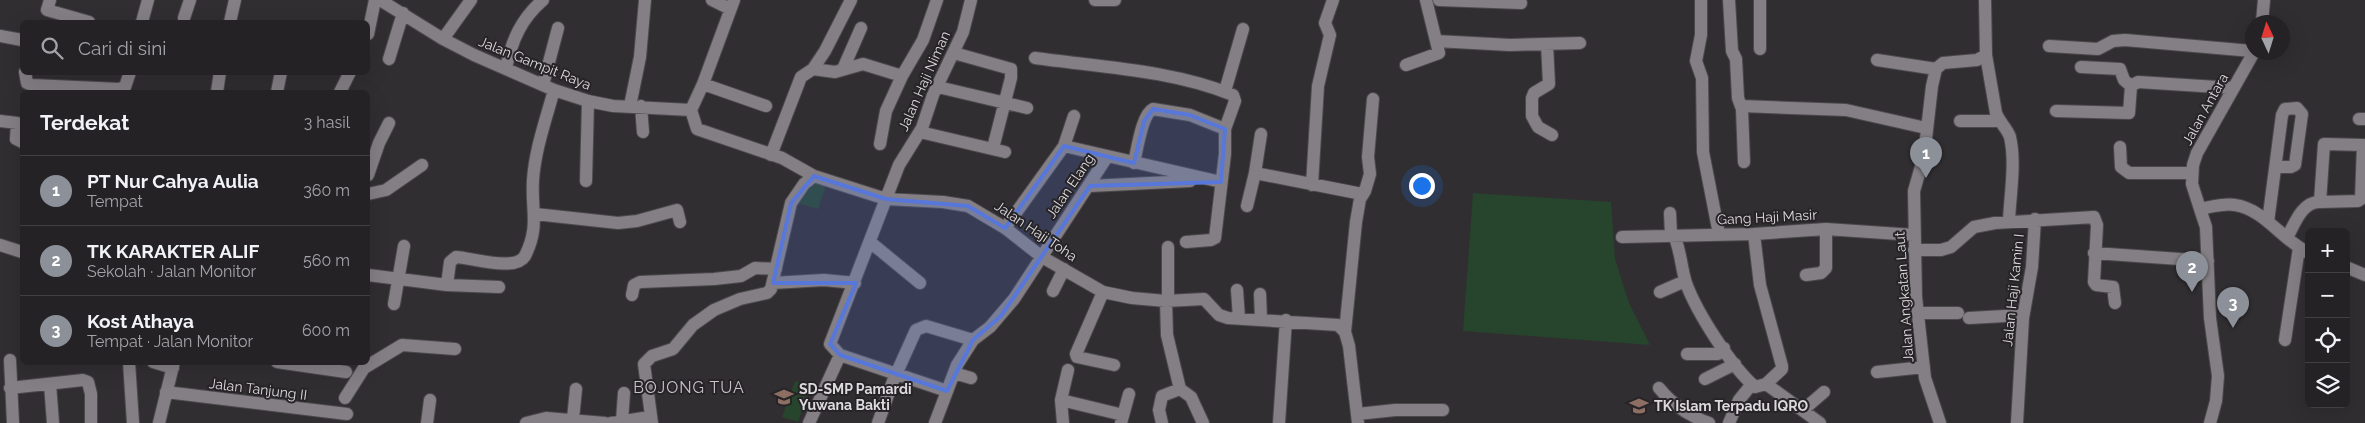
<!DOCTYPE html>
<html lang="id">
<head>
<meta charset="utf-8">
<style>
  :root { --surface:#252226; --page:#2d2a2e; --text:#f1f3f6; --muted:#a3a4a7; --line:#423f43; --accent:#8c9099 }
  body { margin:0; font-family:Raleway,sans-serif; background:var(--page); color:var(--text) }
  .controls { position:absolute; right:15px; bottom:15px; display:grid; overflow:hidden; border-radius:8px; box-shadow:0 5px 20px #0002 }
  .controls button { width:45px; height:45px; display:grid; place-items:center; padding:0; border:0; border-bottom:1px solid var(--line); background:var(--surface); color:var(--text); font:25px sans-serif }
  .compass { position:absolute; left:2245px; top:15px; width:45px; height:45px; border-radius:50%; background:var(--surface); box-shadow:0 5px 20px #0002; rotate:356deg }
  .you { position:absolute; left:1421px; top:185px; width:18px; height:18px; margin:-12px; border:4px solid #fff; border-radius:50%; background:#1a73e8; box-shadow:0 0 0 8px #1a73e833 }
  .badge { display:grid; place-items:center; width:32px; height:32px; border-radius:50%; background:var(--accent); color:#fff; font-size:16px; font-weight:700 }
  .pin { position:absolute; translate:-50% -41px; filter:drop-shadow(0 1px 2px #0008) }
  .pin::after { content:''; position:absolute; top:26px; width:18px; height:15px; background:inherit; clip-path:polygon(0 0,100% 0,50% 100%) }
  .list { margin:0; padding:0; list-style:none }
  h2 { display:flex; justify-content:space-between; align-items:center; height:65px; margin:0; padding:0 20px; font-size:21px }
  h2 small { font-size:16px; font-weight:400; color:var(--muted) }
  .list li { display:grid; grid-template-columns:32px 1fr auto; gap:15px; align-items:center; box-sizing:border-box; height:70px; padding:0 20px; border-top:1px solid var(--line) }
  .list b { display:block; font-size:19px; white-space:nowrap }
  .list p { margin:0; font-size:16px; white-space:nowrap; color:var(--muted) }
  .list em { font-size:16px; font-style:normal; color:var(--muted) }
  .icon { flex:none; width:28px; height:28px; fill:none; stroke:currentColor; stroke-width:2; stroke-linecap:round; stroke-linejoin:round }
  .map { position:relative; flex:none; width:2365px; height:423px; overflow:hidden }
  .search { position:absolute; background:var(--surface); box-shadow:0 5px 20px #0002; left:20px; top:20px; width:350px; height:55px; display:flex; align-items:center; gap:12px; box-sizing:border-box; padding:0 18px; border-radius:8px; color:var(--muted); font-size:19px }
  .panel { position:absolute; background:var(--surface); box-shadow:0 5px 20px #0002; left:20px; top:90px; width:350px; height:275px; border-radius:8px }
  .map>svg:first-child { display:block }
  .green { fill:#27442d }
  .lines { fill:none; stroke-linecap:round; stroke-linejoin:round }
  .minor-casing { stroke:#4c494d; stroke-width:14 }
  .minor { stroke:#837f84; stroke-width:12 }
  .marked { fill:#5778da; fill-opacity:0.2; stroke:#5778da; stroke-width:4; stroke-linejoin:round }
  .labels { text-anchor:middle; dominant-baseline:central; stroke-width:4; stroke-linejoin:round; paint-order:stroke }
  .street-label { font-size:14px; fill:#dddadd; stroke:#272428 }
  .poi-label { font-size:14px; font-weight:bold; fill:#dddadd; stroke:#272428; text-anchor:start }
  .quarter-label { font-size:16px; letter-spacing:1px; fill:#c7c3c8; stroke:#272428 }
</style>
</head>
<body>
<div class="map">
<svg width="2365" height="423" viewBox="0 0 2365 423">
  <rect width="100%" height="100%" fill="#312e32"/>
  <path class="green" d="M819,182L826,186L818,209L797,203L811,183Z
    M1473,193L1611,202L1615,259L1629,303L1650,345L1463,331Z
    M795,381L810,386L798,422L782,417Z"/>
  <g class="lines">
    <g class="minor-casing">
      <path id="minor" d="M50,0L47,10L89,22
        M380,0L443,39L474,55L554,90L588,101L613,106L691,110
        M712,0L730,9
        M1095,0H1115
        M1439,0L1521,3
        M1701,0V35L1696,61L1702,78L1703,152L1719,234
        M1729,0L1732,51L1736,59L1738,98L1742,109L1744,162
        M1760,0V49
        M1985,0L1986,55L1996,113C1999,122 2007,128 2010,137C2016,163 2010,195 2009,221
        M184,18L190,0
        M142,22L148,0
        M230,22L235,0
        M2262,22L2264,0
        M368,34L375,0
        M0,36L22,40
        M443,39L471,0
        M1436,41L1510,45L1580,43
        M1547,44L1549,84L1534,93L1532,98V116L1538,127L1552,135
        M2049,46L2098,49L2113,41L2125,40L2252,51
        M2254,52L2197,153L2193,165L2192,184L2200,209C2211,207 2224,203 2235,205C2264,209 2283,241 2309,253
        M954,53L1011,69V78L993,148
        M1035,58C1100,67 1171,70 1233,95L1235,101L1225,129V154L1215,238L1211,240L1186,242
        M389,59L403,13
        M1877,60L1936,69
        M1406,65L1439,53L1426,0
        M2081,67L2120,69L2124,80L2131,86
        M506,68C512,40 521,19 543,0
        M813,69L835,72L863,64L902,76L923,40L937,0
        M843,69L861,28
        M25,72L27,83L32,85L119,89L125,87L130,72
        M703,84L766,106
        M543,85L558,28
        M2131,86L2138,82L2233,88
        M938,87L1027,108
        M1225,91L1243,29
        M217,92L220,72
        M277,92L281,72
        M340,92L350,72
        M630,106L640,57L645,0
        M641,106L643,132
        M1742,106L1846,110L1926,128
        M691,110L697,129L782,158L814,176L886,199L943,202L968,206L1005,228L1042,257L1103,292L1132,298L1166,301L1204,299L1219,315L1228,318L1338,325L1345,332L1349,346L1358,423
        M691,110L703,84L734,0
        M2056,111L2129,113L2131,86
        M2359,119H2365
        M0,121L17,123L16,139L22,142
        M1960,121H1999
        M920,132L1005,152
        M1261,134L1255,173L1362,194
        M880,144L886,111L902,76
        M1064,146L1221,182
        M2120,147L2121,167L2129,173H2192
        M771,155L801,77L813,69L825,51L851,0
        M1134,163C1137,150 1142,114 1153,109L1190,115L1225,129
        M368,175L379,143L389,123
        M586,181L588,101
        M1312,185L1318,86L1330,35L1325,23L1333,0
        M1090,186L1190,181
        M368,194L386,190L422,165
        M1247,206L1255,173
        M2200,209L2206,227L2210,318L2218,376L2216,401L2210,423
        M1670,213L1671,235
        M535,214L618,223L637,221L677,210L680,222
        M2268,222L2282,115L2285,109L2297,108L2302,114L2295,165L2291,167H2276
        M1005,228L1064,146L1074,116
        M1754,234L1760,285L1782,366V369L1766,384
        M1674,235C1681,252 1681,267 1686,283C1697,313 1731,366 1755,387L1766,384L1820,423
        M1622,237L1754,234L1826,229L1914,235
        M2287,238C2294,225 2302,201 2320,202L2358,201L2361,199L2363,145L2324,144L2320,202
        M870,242L920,283
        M0,245L22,252
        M1914,250H1941L1951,247L1974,227L1995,223L2094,217L2097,225L2094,282L2096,285L2113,287L2115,303
        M2094,253L2208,261
        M2346,267L2365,275
        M368,275L447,285L499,287
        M1806,275L1821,273L1826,268V229
        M773,283L824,280L855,283
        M447,285L450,262L456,257C473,258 515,272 525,256C540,226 531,211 533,180C535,150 546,119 554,90
        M1237,290L1239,318
        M1053,291L1064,269
        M1103,292L1076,354L1077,357L1114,365
        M1660,292L1685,281
        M1260,294L1261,319
        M632,295L634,285L640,282L714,279L741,276L755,268L776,269
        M1166,301L1167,335L1180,389L1191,397L1203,423
        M1168,301V247
        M394,304L404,246
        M1918,313H1958
        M1969,318L2023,315
        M1345,332L1356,222L1360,199L1365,191L1370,174L1368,157L1373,99
        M2285,340L2299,248
        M1687,354H1718L1724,348
        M840,355L830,344L899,165L922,128L933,95L963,32L971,0
        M10,360L13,423
        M129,362L133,423
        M153,362L173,368
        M277,362L346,372
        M1877,372L1924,367
        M954,373L971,378
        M1705,379L1735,364
        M50,384L53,423
        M10,388L83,380L88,382L91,394V423
        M1659,388C1672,404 1689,416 1709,423
        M166,392L347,414
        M345,398L364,368L402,345L455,349
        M1061,400L1123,415
        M1803,410L1824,392
        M1358,414L1395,410H1443
        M573,419L576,389
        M622,421L624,393
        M159,423L174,362
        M427,423L430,400
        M526,423L546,418L605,423
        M611,423L650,417
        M652,423L644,364L652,356L673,349L693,325L714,310L740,299L767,293L771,289L791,203L804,184L814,176
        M809,423L840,355L947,391
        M878,423L893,381L916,330L926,326L973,340
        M935,423L957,365L973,340L990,327L1014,299L1107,157
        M1063,423L1061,400L1068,370
        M1121,423L1129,394
        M1162,423L1159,410L1162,396L1180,389
        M1279,423L1286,320
        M1729,423L1739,400L1752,384
        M1940,423L1925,378L1916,297L1914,191L1924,156L1932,86L1936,69L1943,63L1977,60L1986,55
        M2017,423L2023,318L2032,267L2035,219"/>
    </g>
    <use href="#minor" class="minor"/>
  </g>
  <path class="marked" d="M1153,109L1190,115L1225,129L1221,182L1090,186L1001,316L973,340L947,391L840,355L830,344L856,283H773L791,203L814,176L886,199L968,206L1005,228L1064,146L1134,163L1144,121Z"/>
  <defs>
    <g id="school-bare" transform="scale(1.5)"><path d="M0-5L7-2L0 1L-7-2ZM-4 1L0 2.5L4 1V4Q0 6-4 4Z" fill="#8d6e63" stroke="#272428" stroke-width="2.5" paint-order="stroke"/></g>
  </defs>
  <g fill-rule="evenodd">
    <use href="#school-bare" x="784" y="397"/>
    <use href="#school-bare" x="1639" y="406"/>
  </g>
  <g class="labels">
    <g class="street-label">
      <text transform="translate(535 63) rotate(22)">Jalan Gampit Raya</text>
      <text transform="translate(924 81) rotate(-66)">Jalan Haji Niman</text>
      <text transform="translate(2205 109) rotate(-61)">Jalan Antara</text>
      <text transform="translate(1070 186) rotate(-56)">Jalan Elang</text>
      <text transform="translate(1767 217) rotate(-3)">Gang Haji Masir</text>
      <text transform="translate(1036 231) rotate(34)">Jalan Haji Toha</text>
      <text transform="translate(2013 290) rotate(-84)">Jalan Haji Kamin I</text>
      <text transform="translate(1904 297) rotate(-94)">Jalan Angkatan Laut</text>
      <text transform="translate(258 389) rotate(7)">Jalan Tanjung II</text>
    </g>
    <g class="poi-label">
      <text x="799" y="389">SD-SMP Pamardi<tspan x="799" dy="16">Yuwana Bakti</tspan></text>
      <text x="1654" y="406">TK Islam Terpadu IQRO</text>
    </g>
    <g class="quarter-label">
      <text x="689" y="387">BOJONG TUA</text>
    </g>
  </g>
</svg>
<div class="controls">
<button>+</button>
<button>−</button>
<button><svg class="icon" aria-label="locate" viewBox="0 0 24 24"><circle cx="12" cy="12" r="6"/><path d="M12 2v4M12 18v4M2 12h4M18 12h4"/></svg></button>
<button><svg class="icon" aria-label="layers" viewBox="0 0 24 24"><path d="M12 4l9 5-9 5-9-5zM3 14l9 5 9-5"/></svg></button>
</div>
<svg class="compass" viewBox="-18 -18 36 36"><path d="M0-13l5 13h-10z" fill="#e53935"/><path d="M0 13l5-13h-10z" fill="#a3a4a7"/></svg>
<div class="you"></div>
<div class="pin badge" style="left:1926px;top:178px">1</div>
<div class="pin badge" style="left:2192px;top:292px">2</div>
<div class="pin badge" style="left:2233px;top:328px">3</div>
<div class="search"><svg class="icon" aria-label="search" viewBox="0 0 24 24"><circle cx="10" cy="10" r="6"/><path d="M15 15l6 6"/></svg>Cari di sini</div>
<section class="panel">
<h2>Terdekat<small>3 hasil</small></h2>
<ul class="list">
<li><span class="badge">1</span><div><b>PT Nur Cahya Aulia</b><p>Tempat</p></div><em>360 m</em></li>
<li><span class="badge">2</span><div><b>TK KARAKTER ALIF</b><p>Sekolah · Jalan Monitor</p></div><em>560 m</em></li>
<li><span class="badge">3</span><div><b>Kost Athaya</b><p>Tempat · Jalan Monitor</p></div><em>600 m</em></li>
</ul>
</section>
</div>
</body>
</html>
